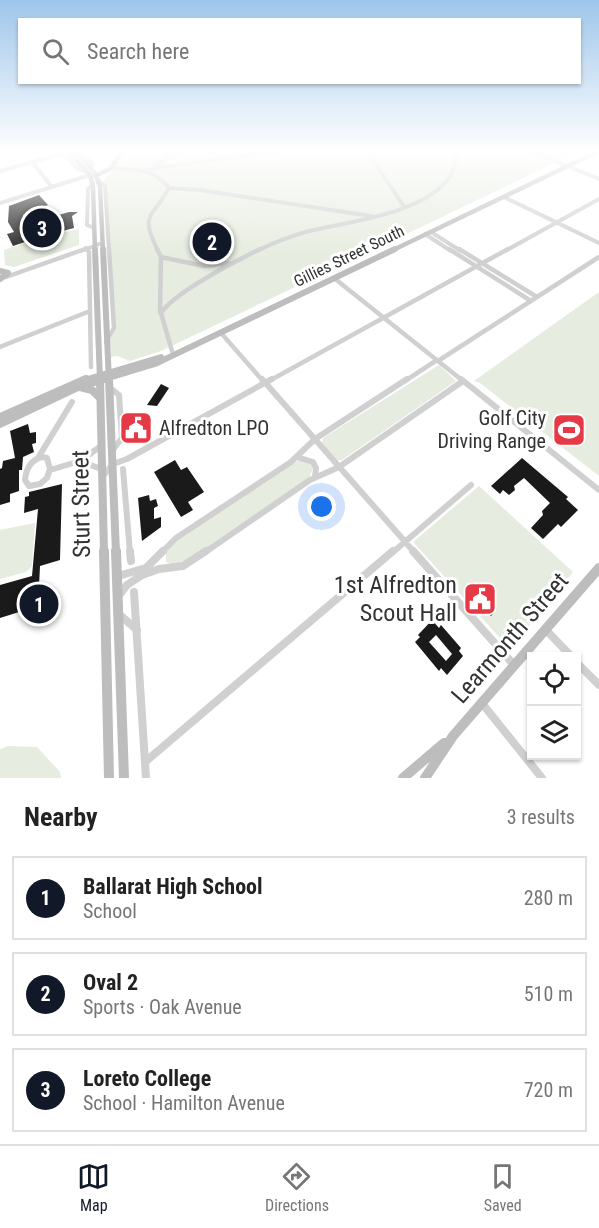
<!DOCTYPE html>
<html lang="en">
<head>
<meta charset="utf-8">
<style>
  :root { --surface:#fff; --page:#f6f6f6; --text:#222; --muted:#767676; --line:#e0e0e0; --accent:#111827 }
  body { margin:0; font-family:"Roboto Condensed",sans-serif; background:var(--page); color:var(--text) }
  .controls { position:absolute; right:18px; bottom:18px; display:grid; overflow:hidden; border-radius:0px; box-shadow:0 2px 4px #0004 }
  .controls button { width:54px; height:54px; display:grid; place-items:center; padding:0; border:0; border-bottom:2px solid var(--line); background:var(--surface); color:var(--text); font:30px sans-serif }
  .you { position:absolute; left:322px; top:507px; width:21px; height:21px; margin:-15px; border:4px solid #fff; border-radius:50%; background:#1a73e8; box-shadow:0 0 0 9px #1a73e833 }
  .badge { display:grid; place-items:center; width:39px; height:39px; border-radius:50%; background:var(--accent); color:#fff; font-size:20px; font-weight:700 }
  .pin { position:absolute; translate:-50% -50%; border:3px solid #fff; box-shadow:0 2px 6px #0006 }
  .list { margin:0; padding:0; list-style:none }
  h2 { display:flex; justify-content:space-between; align-items:center; height:78px; margin:0; padding:0 24px; font-size:26px }
  h2 small { font-size:20px; font-weight:400; color:var(--muted) }
  .list li { display:grid; grid-template-columns:39px 1fr auto; gap:18px; align-items:center; box-sizing:border-box; height:84px; margin:0 12px 12px; padding:0 12px; border:2px solid var(--line); border-radius:0px }
  .list b { display:block; font-size:22px; white-space:nowrap }
  .list p { margin:0; font-size:20px; white-space:nowrap; color:var(--muted) }
  .list em { font-size:20px; font-style:normal; color:var(--muted) }
  .icon { flex:none; width:33px; height:33px; fill:none; stroke:currentColor; stroke-width:2; stroke-linecap:round; stroke-linejoin:round }
  .map { position:relative; flex:none; width:599px; height:778px; overflow:hidden }
  .search { position:absolute; background:var(--surface); box-shadow:0 2px 4px #0004; left:18px; right:18px; top:18px; height:66px; display:flex; align-items:center; gap:15px; box-sizing:border-box; padding:0 21px; border-radius:0px; color:var(--muted); font-size:22px }
  .sheet { height:366px; background:var(--surface) }
  nav { display:flex; justify-content:space-around; align-items:center; box-sizing:border-box; height:84px; border-top:2px solid var(--line); background:var(--surface); font-size:16px; color:var(--muted) }
  nav a { display:grid; justify-items:center; gap:3px }
  nav .on { color:var(--accent) }
  .map>svg:first-child { display:block }
  .green { fill:#e6ecdf }
  .building { fill:#1a1a1a; fill-rule:evenodd }
  .lines { fill:none; stroke-linecap:round; stroke-linejoin:round }
  .street-far3 { stroke:#d0d0d0; stroke-width:4 }
  .street-far2 { stroke:#d0d0d0; stroke-width:4.5 }
  .street-far1 { stroke:#d0d0d0; stroke-width:6 }
  .street { stroke:#d0d0d0; stroke-width:8 }
  .secondary-far3 { stroke:#bdbdbd; stroke-width:4.5 }
  .secondary-far2 { stroke:#bdbdbd; stroke-width:6 }
  .secondary-far1 { stroke:#bdbdbd; stroke-width:8 }
  .secondary { stroke:#bdbdbd; stroke-width:10 }
  .labels { text-anchor:middle; dominant-baseline:central; stroke-width:6; stroke-linejoin:round; paint-order:stroke }
  .far-street-label { font-size:16px; fill:#333; stroke:#fff }
  .poi-label { font-size:20px; fill:#333; stroke:#fff; text-anchor:end }
  .near-street-label { font-size:24px; fill:#333; stroke:#fff }
  .near-poi-label { font-size:24px; fill:#333; stroke:#fff; text-anchor:end }
</style>
</head>
<body>
<div class="map">
<svg width="599" height="778" viewBox="0 0 599 778">
  <rect width="100%" height="100%" fill="#fff"/>
  <path class="green" d="M128,151H580L161,351L130,361L117,356L111,357L110,340L116,329L104,180Z
    M79,229V245L14,267L5,265L4,250L47,236Z
    M599,292V476L480,383L474,381Z
    M439,365L456,381L342,460H337L322,443L323,438Z
    M299,460L310,462L313,468L309,478L187,561L173,565L166,562V553L173,543Z
    M479,486L573,572L510,649L413,542Z
    M35,523L32,566L26,572L0,579V530Z
    M8,746L37,747L60,772L61,778H0V749Z"/>
  <path class="building" d="M39,195L48,205L23,215L28,224L45,218L47,222L39,224L44,232L41,233L43,236L13,246L7,234L14,232L8,222L9,206Z
    M69,212H78L72,216L74,228L51,234L48,225L58,223L55,216Z
    M161,384L169,388L157,406L147,405Z
    M28,424L30,433L36,432V443L32,444L34,452L23,457L22,470H19V491L10,494V502L0,505V469L2,468L3,461L15,458L10,431Z
    M522,458L568,497L566,499L578,510L561,527L558,524L543,539L531,528L543,515L542,511L550,503L524,478L514,486L515,490L509,495L503,490L500,494L491,486Z
    M175,460L181,470L187,467L204,492L188,502L193,510L181,517L154,472Z
    M62,484L60,560L40,566L38,606L0,618V585L32,576L38,509L24,513L25,497L29,496V492Z
    M149,495L150,501L156,499L158,506L154,508V519L161,517V527L142,541L138,498Z
    M470,583L495,611L491,616L465,588Z
    M432,620L439,628L441,625L461,648L459,651L463,656L447,675L441,668L439,671L415,642L420,637L418,635ZM436,635L452,654L446,661L429,642Z"/>
  <g class="lines">
    <path class="street-far3" d="M81,151L93,164L90,167
      M367,151L405,208
      M530,151L565,165
      M62,152L78,169L86,171
      M32,162L52,187
      M155,166L178,151
      M567,166L599,179
      M111,168C134,169 154,168 169,188C152,219 139,213 158,251
      M148,169L278,151
      M0,171L69,152
      M98,180L105,186L109,251
      M93,183L88,189L87,225L94,228
      M169,188L200,190L371,216
      M504,197L599,243
      M0,203L90,175
      M431,232L461,251
      M425,234L451,251
      M86,248L88,251
      M81,251L102,243
      M257,251C274,242 291,236 309,231C350,221 429,214 452,173C455,167 456,158 457,151
      M505,251L599,199"/>
    <path class="street-far2" d="M87,249L89,252L91,367
      M157,249L161,257L204,266L229,263
      M449,249L531,301
      M459,249L537,297
      M6,277L85,249
      M334,278L463,381
      M160,312L161,257
      M221,333L263,381
      M106,342L114,328L109,249
      M0,347L90,311
      M172,351L161,313C175,292 236,261 260,249
      M438,361L599,257
      M269,381L508,249
      M405,381L437,360"/>
    <path class="street-far1" d="M262,379L415,553
      M461,379L599,490
      M109,387L119,395L122,438L112,451
      M42,457L47,458L50,469L47,478L40,484L29,486L25,480C26,469 31,460 42,457Z
      M297,457L313,462L316,468L315,477
      M38,458L72,402
      M80,461L101,469
      M123,469L130,553
      M50,470L80,461L101,446
      M103,476L113,464L127,459L272,379
      M161,553L176,538L291,462L315,439L407,379
      M204,553L310,480L339,467L463,381
      M392,553L471,485"/>
    <path class="street" d="M130,551L131,561
      M413,551L514,665
      M118,576L146,568L163,551
      M134,592L146,778
      M120,594L127,585L142,575L159,569L183,566L206,551
      M120,615L137,630
      M545,629L571,656
      M576,662L599,685
      M481,702L542,778
      M145,762L393,551"/>
    <path class="secondary-far3" d="M68,151L90,175L93,187L95,251
      M75,151L95,173L100,187L103,251
      M95,176L110,169L123,151
      M391,251L599,151"/>
    <path class="secondary-far2" d="M95,249L100,381
      M103,249L109,381
      M0,271L8,273L0,279
      M81,381L161,357
      M99,381L155,364L395,249"/>
    <path class="secondary-far1" d="M100,379L104,553
      M109,379L116,553
      M80,387L92,390L100,398
      M0,417L86,379
      M0,424L78,387L104,379"/>
    <path class="secondary" d="M104,551L109,778
      M116,551L124,778
      M403,778L444,743
      M425,778L453,736L599,568"/>
  </g>
  <linearGradient id="sky" x2="0" y2="1"><stop stop-color="#9ec6ea"/><stop offset="0.58" stop-color="#fff"/><stop offset="1" stop-color="#fff" stop-opacity="0"/></linearGradient>
  <rect width="599" height="260" fill="url(#sky)"/>
  <defs>
    <g id="civic-square" transform="scale(1.725)"><rect x="-9" y="-9" width="18" height="18" rx="4" fill="#e63946" stroke="#fff"/><path d="M-.6-6.5H3V-4.5H.6V-3L4-1V1h2V6H-6V1h2V-1L-.6-3ZM-1.2 2.5V6h2.4V2.5Z" fill="#fff"/></g>
    <g id="stadium-square" transform="scale(1.725)"><rect x="-9" y="-9" width="18" height="18" rx="4" fill="#e63946" stroke="#fff"/><path d="M0-5a6.5 5 0 1 0 0 10a6.5 5 0 1 0 0-10ZM-3.5-1.8h7v3.6h-7Z" fill="#fff"/></g>
  </defs>
  <g fill-rule="evenodd">
    <use href="#civic-square" x="136" y="428"/>
    <use href="#stadium-square" x="569" y="430"/>
    <use href="#civic-square" x="480" y="599"/>
  </g>
  <g class="labels">
    <g class="far-street-label">
      <text transform="translate(349 256) rotate(-26)">Gillies Street South</text>
    </g>
    <g class="poi-label">
      <text x="546" y="418">Golf City<tspan x="546" dy="23">Driving Range</tspan></text>
      <text x="159" y="428" text-anchor="start">Alfredton LPO</text>
    </g>
    <g class="near-street-label">
      <text transform="translate(81 504) rotate(-91)">Sturt Street</text>
      <text transform="translate(510 638) rotate(-49)">Learmonth Street</text>
    </g>
    <g class="near-poi-label">
      <text x="457" y="585">1st Alfredton<tspan x="457" dy="28">Scout Hall</tspan></text>
    </g>
  </g>
</svg>
<div class="controls">
<button><svg class="icon" aria-label="locate" viewBox="0 0 24 24"><circle cx="12" cy="12" r="6"/><path d="M12 2v4M12 18v4M2 12h4M18 12h4"/></svg></button>
<button><svg class="icon" aria-label="layers" viewBox="0 0 24 24"><path d="M12 4l9 5-9 5-9-5zM3 14l9 5 9-5"/></svg></button>
</div>
<div class="you"></div>
<div class="pin badge" style="left:39px;top:604px">1</div>
<div class="pin badge" style="left:212px;top:242px">2</div>
<div class="pin badge" style="left:42px;top:228px">3</div>
<div class="search"><svg class="icon" aria-label="search" viewBox="0 0 24 24"><circle cx="10" cy="10" r="6"/><path d="M15 15l6 6"/></svg>Search here</div>
</div>
<section class="sheet">
<h2>Nearby<small>3 results</small></h2>
<ul class="list">
<li><span class="badge">1</span><div><b>Ballarat High School</b><p>School</p></div><em>280 m</em></li>
<li><span class="badge">2</span><div><b>Oval 2</b><p>Sports · Oak Avenue</p></div><em>510 m</em></li>
<li><span class="badge">3</span><div><b>Loreto College</b><p>School · Hamilton Avenue</p></div><em>720 m</em></li>
</ul>
</section>
<nav>
<a class="on"><svg class="icon" aria-label="map" viewBox="0 0 24 24"><path d="M3 6l6-2 6 2 6-2v14l-6 2-6-2-6 2zM9 4v14M15 6v14"/></svg>Map</a>
<a><svg class="icon" aria-label="directions" viewBox="0 0 24 24"><path d="M12 3l9 9-9 9-9-9zM9 14v-3h6M13 9l2 2-2 2"/></svg>Directions</a>
<a><svg class="icon" aria-label="saved" viewBox="0 0 24 24"><path d="M7 4h10v16l-5-4-5 4z"/></svg>Saved</a>
</nav>
</body>
</html>
